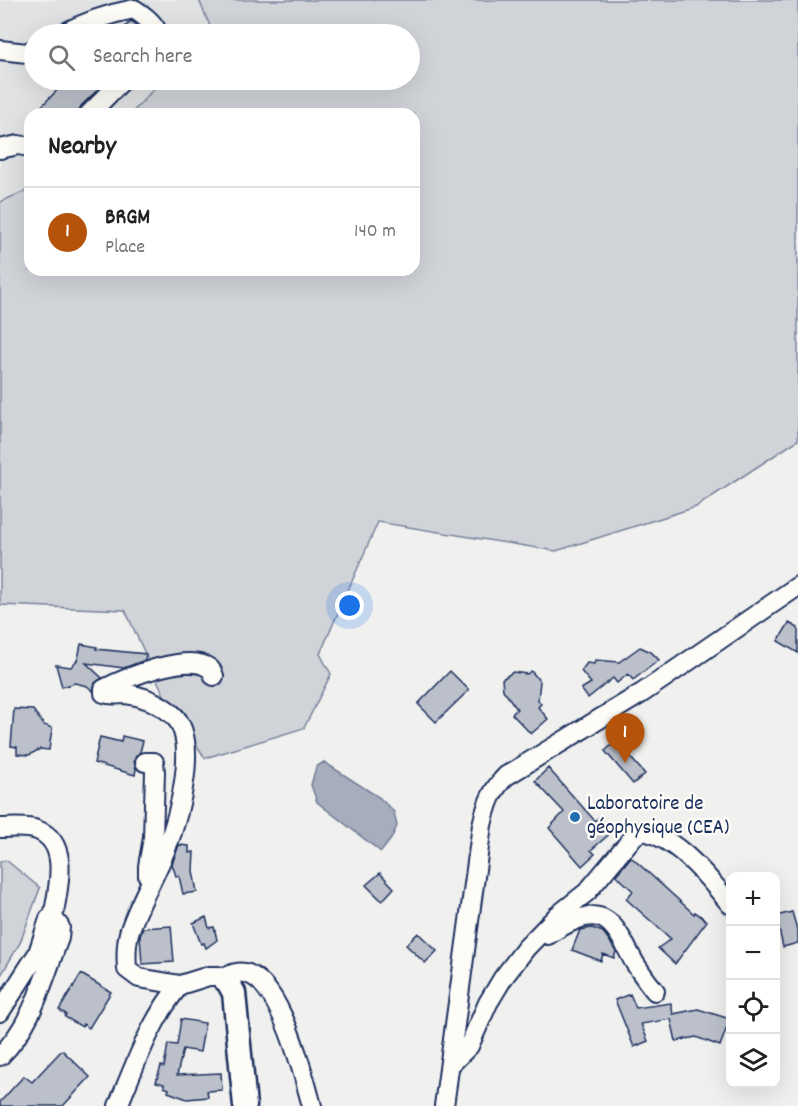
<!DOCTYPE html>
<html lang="en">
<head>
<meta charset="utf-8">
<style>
  :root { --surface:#fff; --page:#f6f6f6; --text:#222; --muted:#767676; --line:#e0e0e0; --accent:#b45309 }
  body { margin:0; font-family:Dekko,sans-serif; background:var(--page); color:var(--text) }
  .controls { position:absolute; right:18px; bottom:18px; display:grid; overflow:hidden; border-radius:12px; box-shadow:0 6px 24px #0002 }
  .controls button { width:54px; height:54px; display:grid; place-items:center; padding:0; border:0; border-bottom:2px solid var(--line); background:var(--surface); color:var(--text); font:30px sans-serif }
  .you { position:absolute; left:350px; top:606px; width:21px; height:21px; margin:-15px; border:4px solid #fff; border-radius:50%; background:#1a73e8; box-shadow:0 0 0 9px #1a73e833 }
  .badge { display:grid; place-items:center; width:39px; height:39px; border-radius:50%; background:var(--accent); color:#fff; font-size:20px; font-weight:700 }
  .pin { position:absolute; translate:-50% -50px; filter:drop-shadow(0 2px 3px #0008) }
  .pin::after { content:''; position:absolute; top:32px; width:21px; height:18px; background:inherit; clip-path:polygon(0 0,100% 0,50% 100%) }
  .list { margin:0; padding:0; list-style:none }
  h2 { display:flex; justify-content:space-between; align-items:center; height:78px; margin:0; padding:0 24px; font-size:26px }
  h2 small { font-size:20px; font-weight:400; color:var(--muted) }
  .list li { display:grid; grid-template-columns:39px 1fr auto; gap:18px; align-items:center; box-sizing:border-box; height:90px; padding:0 24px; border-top:2px solid var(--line) }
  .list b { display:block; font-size:22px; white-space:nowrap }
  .list p { margin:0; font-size:20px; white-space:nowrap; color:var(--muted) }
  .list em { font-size:20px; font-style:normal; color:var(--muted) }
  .icon { flex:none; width:33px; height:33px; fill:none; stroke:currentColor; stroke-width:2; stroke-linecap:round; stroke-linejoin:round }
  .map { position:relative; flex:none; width:798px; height:1106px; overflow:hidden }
  .search { position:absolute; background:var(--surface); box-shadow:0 6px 24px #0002; left:24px; top:24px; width:396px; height:66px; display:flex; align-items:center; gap:15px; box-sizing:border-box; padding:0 21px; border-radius:33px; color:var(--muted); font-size:22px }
  .panel { position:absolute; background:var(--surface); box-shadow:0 6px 24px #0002; left:24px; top:108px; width:396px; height:168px; border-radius:18px }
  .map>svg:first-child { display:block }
  .built { fill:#e0e2e3 }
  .green { fill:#d0d3d8; stroke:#76819b; stroke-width:1.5 }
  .water { fill:#a7adbd; stroke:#6f7b97; stroke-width:1.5 }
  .building { fill:#bbc0ca; stroke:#1b2f5e; stroke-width:1.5 }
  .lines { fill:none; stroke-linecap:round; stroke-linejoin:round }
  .minor-casing { stroke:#1b2f5e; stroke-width:22 }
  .major-casing { stroke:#1b2f5e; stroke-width:27 }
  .minor { stroke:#fdfcf7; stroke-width:18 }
  .major { stroke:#fdfcf7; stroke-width:22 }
  .poi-dot { fill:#1f6fb2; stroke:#fdfcf7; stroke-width:2 }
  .labels { text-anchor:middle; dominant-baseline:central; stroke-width:5; stroke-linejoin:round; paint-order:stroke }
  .poi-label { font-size:21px; fill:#1b2f5e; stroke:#fdfcf7; text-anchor:start }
</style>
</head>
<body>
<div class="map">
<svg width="798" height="1106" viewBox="0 0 798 1106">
  <rect width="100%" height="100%" fill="#f0f0ee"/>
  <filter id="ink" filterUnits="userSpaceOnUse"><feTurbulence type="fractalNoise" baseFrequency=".0167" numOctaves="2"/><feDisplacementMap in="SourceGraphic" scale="12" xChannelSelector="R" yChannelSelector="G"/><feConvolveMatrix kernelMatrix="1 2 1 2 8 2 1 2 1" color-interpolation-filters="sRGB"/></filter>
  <g filter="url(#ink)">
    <path class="built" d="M0,0H199L210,26L203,34H34V80H162L130,114H30V189L0,202Z"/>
    <path class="green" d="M199,0H798V440L696,507L556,551L378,522L320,654L331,674L304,728L205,758L164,695L125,610L0,605V202L30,189V270H414V114H131L162,80H410V34H203L210,26Z
      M6,860L40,888L20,943L0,977V862Z"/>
    <path class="water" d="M324,762L380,798L394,812L397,826L391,839L381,852L317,802L311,785L316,767Z"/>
    <path class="building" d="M131,21L133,22L146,34H118Z
      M67,80H108L81,106L78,114H34Z
      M789,623L798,628V653L778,641Z
      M81,644L97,647L96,649L146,654L145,660L124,668L86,663L102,678L95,683L93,691L87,686L75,683L62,687L56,665L71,667L78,659Z
      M640,647L651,652L659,660L633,680L628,674L617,683L613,678L588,698L581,689L591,683L581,671L587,663L594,664L595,660L619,662Z
      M450,671L469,690L436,722L418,704Z
      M531,671L540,681L538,700L541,704L538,707L548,719L531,734L512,714L517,709L503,690L502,679L513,672L527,674Z
      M14,709L33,710L44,725L52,728L49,750L40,749L29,755L17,754V747L11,746Z
      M122,736L143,741L140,752L136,756L134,761L136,769L135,775L94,763L100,737L121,742Z
      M616,741L645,774L633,784L605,751Z
      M548,768L595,821L599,817L612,832L591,850L595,854L582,866L549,828L564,812L535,781Z
      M179,845L189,846V853L194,852L193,871L197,892L183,894L179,876H176L172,864Z
      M631,857L694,914L695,912L707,921L675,964L658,948L671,939L626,899L633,891L616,875Z
      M380,873L394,888L382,901L366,885Z
      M792,912L798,933V943L783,947L776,916Z
      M206,917L209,928L214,927L217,940L206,948L204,943L201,944L193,923Z
      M171,926L174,962L142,964L140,936L143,928Z
      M592,928L603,932L609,940L616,952L614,958L603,954L601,961L572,950L580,930Z
      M418,933L437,951L425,963L406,945Z
      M81,974L111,992L89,1028L83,1024L82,1027L65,1017L66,1014L59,1010Z
      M630,994L636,1008L671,1003L673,1014L698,1009L730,1019L720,1046L696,1037L676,1041L671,1019L641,1024L648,1041L634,1047L615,1000Z
      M181,1019L205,1023L200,1052L183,1049L177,1075L221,1073L222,1090L207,1091L208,1097L187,1099L168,1092L169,1089L164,1087V1084L156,1082L161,1066L164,1067L168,1044L177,1045Z
      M62,1050L90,1077L63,1106H0V1102L24,1076L32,1082Z"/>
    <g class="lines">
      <g class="minor-casing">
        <path id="minor" d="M62,34C85,22 108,14 134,9C143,15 155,23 158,34
          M0,50L27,53L34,49
          M89,114L123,80
          M0,149L18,145L30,147
          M214,676C213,673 212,670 209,668C188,652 125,678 104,689V693C112,696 118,694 126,694C143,696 159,703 172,714C201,738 178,819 166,849C155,877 138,904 129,933C126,945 126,956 127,969L139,978L180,985L209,976H218L224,979C227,977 232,973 236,973C278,965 304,1078 312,1106
          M145,762H154L155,772L153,838L148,866V876
          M0,828C11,828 27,826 37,830C72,843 57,892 53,918
          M548,935C562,926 587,910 604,919C619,927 627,951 636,965C642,974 648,983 655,991
          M0,1012L38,953L49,919L53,918L60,927L59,938C43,980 33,1024 0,1056
          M450,1065L469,1046L488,1003L503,978L526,948L558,915L587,892L634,836L643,831C677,838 709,878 730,904
          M118,1106C135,1065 151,1019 180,985
          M444,1106L482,825C487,804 491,791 506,776L642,693L798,586"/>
      </g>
      <g class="major-casing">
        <path id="major" d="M224,979L228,982L234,993L245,1106"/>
      </g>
      <use href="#minor" class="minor"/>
      <use href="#major" class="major"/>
    </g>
  </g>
  <circle class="poi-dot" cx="575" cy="817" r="6"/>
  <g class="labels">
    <g class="poi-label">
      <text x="587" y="805">Laboratoire de<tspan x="587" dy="24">géophysique (CEA)</tspan></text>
    </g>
  </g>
</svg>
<div class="controls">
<button>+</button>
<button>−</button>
<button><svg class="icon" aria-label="locate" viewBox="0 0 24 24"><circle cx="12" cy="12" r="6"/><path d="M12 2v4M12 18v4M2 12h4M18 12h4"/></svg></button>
<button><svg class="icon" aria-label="layers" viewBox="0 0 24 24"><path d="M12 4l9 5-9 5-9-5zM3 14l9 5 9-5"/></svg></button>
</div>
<div class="you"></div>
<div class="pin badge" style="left:625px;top:763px">1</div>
<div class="search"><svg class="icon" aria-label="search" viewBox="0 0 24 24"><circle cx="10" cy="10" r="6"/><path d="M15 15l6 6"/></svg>Search here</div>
<section class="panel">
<h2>Nearby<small></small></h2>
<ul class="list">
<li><span class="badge">1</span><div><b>BRGM</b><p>Place</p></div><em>140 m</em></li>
</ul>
</section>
</div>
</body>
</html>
